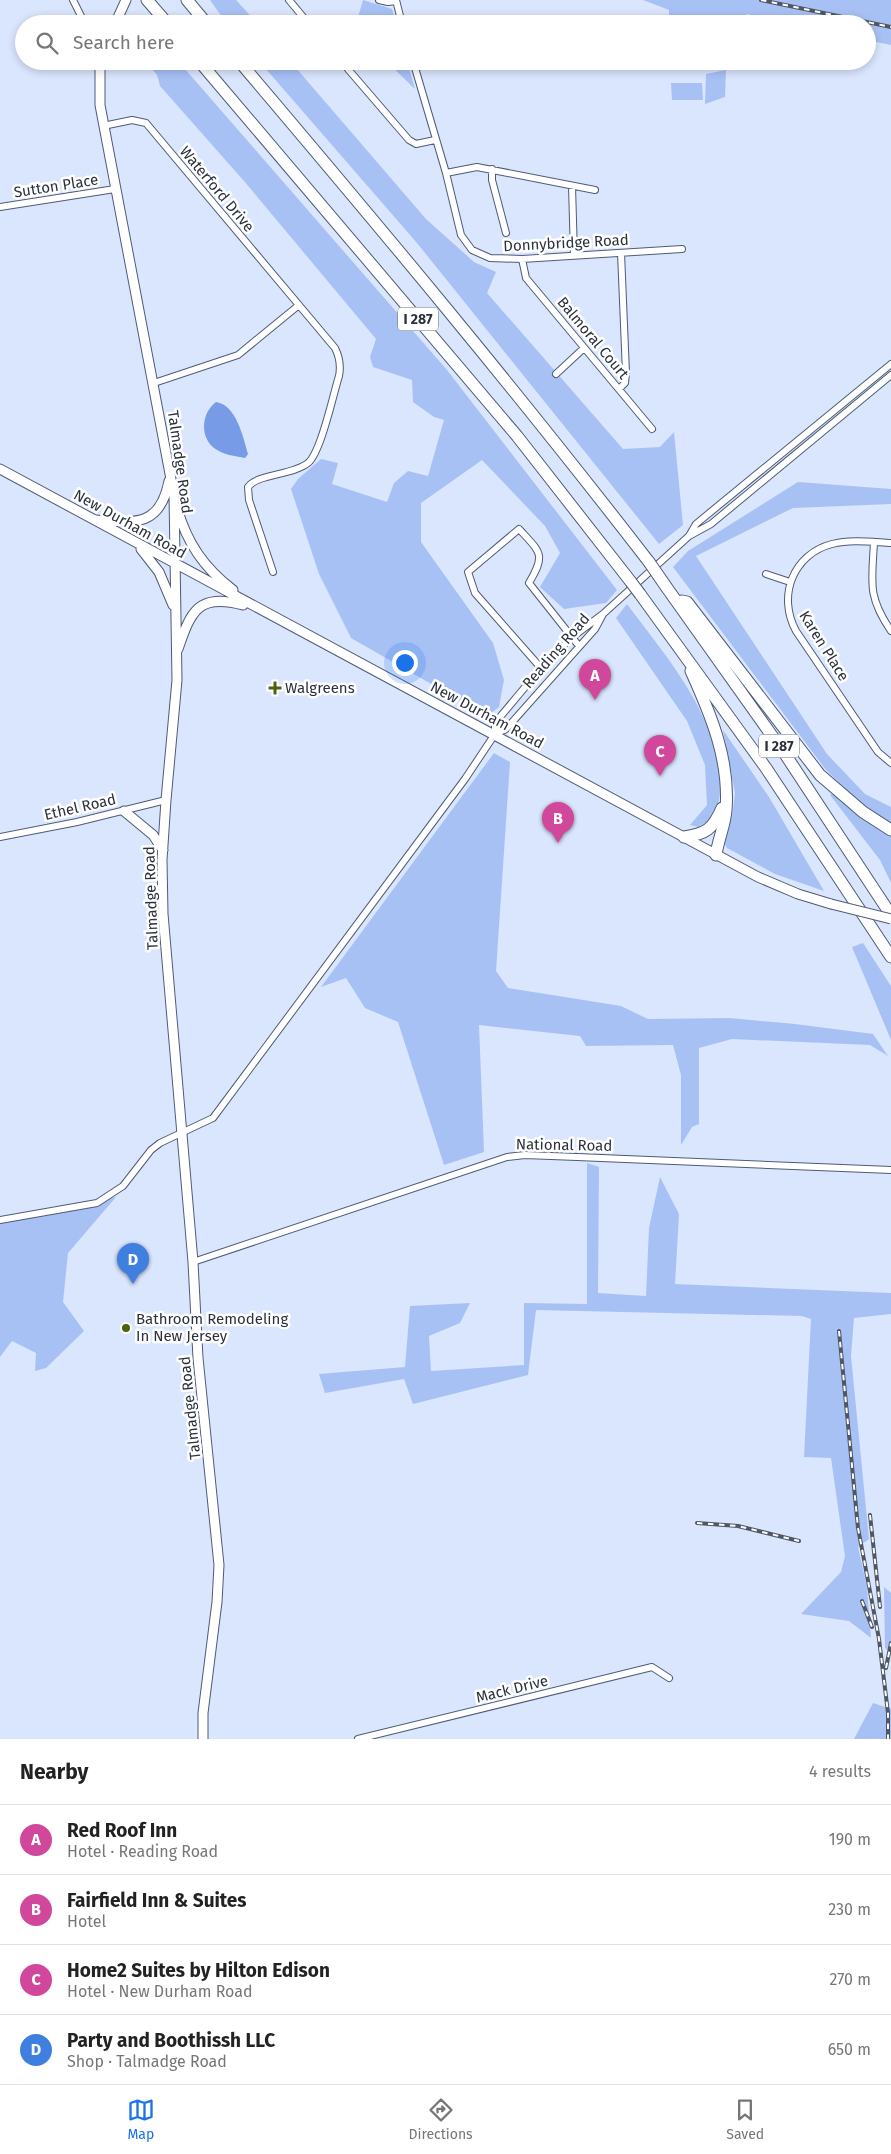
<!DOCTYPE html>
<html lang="en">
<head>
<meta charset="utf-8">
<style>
  :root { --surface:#fff; --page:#f2f2f2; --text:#222; --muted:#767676; --line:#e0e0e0; --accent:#1a73e8 }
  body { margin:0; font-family:"Fira Sans",sans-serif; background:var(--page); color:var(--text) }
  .you { position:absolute; left:404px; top:662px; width:18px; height:18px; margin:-12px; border:4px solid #fff; border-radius:50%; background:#1a73e8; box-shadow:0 0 0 8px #1a73e833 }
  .badge { display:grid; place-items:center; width:32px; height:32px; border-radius:50%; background:var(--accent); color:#fff; font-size:16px; font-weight:700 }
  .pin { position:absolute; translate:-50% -41px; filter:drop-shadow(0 1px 2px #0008) }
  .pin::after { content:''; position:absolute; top:26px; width:18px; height:15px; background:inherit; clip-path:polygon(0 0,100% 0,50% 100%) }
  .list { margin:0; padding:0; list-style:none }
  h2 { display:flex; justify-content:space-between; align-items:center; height:65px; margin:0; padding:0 20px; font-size:21px }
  h2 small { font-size:16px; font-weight:400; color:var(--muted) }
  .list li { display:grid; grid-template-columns:32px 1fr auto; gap:15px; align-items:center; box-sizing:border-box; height:70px; padding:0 20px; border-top:1px solid var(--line) }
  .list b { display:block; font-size:19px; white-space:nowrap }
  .list p { margin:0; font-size:16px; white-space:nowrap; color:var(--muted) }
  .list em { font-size:16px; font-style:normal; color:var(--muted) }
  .icon { flex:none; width:28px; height:28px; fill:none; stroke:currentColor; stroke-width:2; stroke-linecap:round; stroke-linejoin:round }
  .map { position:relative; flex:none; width:891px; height:1739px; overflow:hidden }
  .search { position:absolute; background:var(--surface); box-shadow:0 2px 8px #0003; left:15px; right:15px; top:15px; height:55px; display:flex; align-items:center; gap:12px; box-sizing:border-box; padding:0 18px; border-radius:28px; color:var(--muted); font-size:19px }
  .sheet { height:345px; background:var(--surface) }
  nav { display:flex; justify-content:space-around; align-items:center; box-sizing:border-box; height:70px; border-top:1px solid var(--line); background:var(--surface); font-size:14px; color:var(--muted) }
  nav a { display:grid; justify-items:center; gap:2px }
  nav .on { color:var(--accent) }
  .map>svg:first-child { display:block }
  .green { fill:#a8c1f5 }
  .water { fill:#789be8 }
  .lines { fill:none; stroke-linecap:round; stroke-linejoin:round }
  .street-casing { stroke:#4f5b75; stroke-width:8 }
  .secondary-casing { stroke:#4f5b75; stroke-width:11 }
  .highway-casing { stroke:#4f5b75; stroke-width:13 }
  .street { stroke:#fff; stroke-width:6 }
  .secondary { stroke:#fff; stroke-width:9 }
  .highway { stroke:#fff; stroke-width:11 }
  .rail-casing { stroke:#4f5664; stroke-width:4 }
  .rail { stroke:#fff; stroke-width:2; stroke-dasharray:5.5; stroke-linecap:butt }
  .secondary-bridge-casing { stroke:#4f5b75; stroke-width:11; stroke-linecap:butt }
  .highway-bridge-casing { stroke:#4f5b75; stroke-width:13; stroke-linecap:butt }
  .secondary-bridge { stroke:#fff; stroke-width:9 }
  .highway-bridge { stroke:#fff; stroke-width:11 }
  .poi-dot { fill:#4c620c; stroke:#fff; stroke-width:2 }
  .labels { text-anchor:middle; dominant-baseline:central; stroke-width:5; stroke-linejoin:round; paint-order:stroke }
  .shield { fill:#fff; stroke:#6b6f76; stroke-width:1 }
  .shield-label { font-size:14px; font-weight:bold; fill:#2b313c }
  .street-label { font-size:15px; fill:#2b313c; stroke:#fff }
  .poi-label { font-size:15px; fill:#2b313c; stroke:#fff; text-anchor:start }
</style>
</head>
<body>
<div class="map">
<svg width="891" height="1739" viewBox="0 0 891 1739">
  <rect width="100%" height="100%" fill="#dae5fe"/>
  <path class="green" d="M210,0H236L258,24H227Z
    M363,0L392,9L396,24H356Z
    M643,0H891V45L867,40V24H792L747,14L740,24H669V10Z
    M145,61H178L447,370L617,590L606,603L564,609L540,587L560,553L545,526L482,460L421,503V542L493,643L504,680L499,707L487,716L351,638L319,574L291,489L298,479L321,459L338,463L332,484L387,502L394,483L408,471L428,476L444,420L434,417L413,402L412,380L373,367L370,357L376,339L244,181L160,86L157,75Z
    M259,61H290L426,219L474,262L496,272L487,293L623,449L660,447L674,432L683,525L659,544L417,243Z
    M386,61H407L415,89Z
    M726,70L725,97L705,104L706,74Z
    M671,83H702L703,100H672Z
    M798,482L891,489V504L793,508L696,556L827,754L865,794L891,807V824L865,808L826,770L673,567L688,551Z
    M627,604C667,658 716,712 720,782C720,795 720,807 711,818C708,822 702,824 698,827L690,825L707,805L705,765L687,721L616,618Z
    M723,730L769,797L824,891L775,874L727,848L723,841L732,816L735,793Z
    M494,753L510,762L496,971L508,988L621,1006L648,1019L729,1018L795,1024L873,1034L888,1056L870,1045L732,1039L699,1048V1124L692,1127L681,1145V1075L673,1045L586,1046L580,1036L479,1025L484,1152L444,1165L398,1022L365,1008L346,978L321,987Z
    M833,793L891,835V883L880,860L830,795Z
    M863,943L891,986V1040L852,947Z
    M587,1163L599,1167L598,1293L646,1296L649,1228L660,1177L679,1214L675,1284L891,1293V1314L854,1318L851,1356L869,1539L858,1547L867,1587L871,1638L849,1621L801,1614L841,1572L845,1556L831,1458L804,1457L811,1319L802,1316L536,1310L528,1375L413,1404L404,1379L325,1393L319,1374L405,1367L410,1306L470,1303L460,1323L429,1336L431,1371L524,1365V1303L587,1304Z
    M116,1197L68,1253L63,1302L84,1331L46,1368L35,1371L36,1353L12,1341L0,1357V1225L2,1222Z
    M884,1587L891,1593V1653L885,1648Z
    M873,1703L891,1709V1739H854Z"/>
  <path class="water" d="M216,402C236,405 243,436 248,454L245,458C235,456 223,455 214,448C200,437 201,413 216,402Z"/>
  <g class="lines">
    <g class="street-casing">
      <path id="street" d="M73,0L85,24
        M289,0L309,24
        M379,0L388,2L396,1
        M396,0L402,24
        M341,61L409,140L416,144L435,140
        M413,61L446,173L461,235L472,250L490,258L522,259L682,249
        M103,126L132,120L146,123L335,348C340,358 341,366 339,376C333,395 321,452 308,463C293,475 257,474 248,487L249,500L273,572
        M492,169V180L506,233
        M446,173L477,167L595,190
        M572,186L574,255
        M0,207L115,189
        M522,259L526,278L652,429
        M556,374L584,348
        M154,383L238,355L299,305
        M619,389L625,383L626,373L621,253
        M689,536L696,524L891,364
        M874,542C872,582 867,596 891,631
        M891,543C872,542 851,539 832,544C793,554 777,596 796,631L878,752L891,763
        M766,574L790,582
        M541,668L475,593L468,572L519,529C541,553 546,554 529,583L579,646
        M495,734V723L541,668L571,638L603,614L689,536L711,524L891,375
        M495,734L506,729L595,629L602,616
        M0,837L77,822L166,800
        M0,1220L97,1203L123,1186L151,1150L160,1143L213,1118L465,779L495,734
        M193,1262L507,1157L525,1155L577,1157L891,1170
        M358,1739L652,1667L669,1678"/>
    </g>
    <g class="secondary-casing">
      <path id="secondary" d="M115,24L126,0
        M100,61V105L174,495L177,680L166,800L162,860L163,914L193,1262L198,1358L219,1565L217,1602L203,1713V1739
        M0,469L758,877L798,894L831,904
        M177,508C187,543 204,568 233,590
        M96,520C135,523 160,527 169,481
        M141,549L159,572L173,605
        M178,649C191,611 198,593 243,605
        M124,811L153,835L163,850"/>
    </g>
    <g class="highway-casing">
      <path id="highway" d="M147,0L168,24
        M187,0L207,24
        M199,61L517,436L631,582
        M239,61C379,226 517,391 649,562
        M667,588L785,754L891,915
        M640,594L766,768L891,957
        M682,601L687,602L820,775L863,812L891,830
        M691,671C711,715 730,760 726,810C725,825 718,840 716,855
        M684,837C706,834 713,829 722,808"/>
    </g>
    <use href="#street" class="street"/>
    <use href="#secondary" class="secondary"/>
    <use href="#highway" class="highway"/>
    <g class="rail-casing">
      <path id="rail" d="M761,0L891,27
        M839,1331L858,1528L879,1639L888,1713V1739
        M870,1515L880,1607
        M697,1523L738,1526L799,1541
        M862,1601L872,1627
        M886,1668L891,1643"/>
    </g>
    <use href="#rail" class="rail"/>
    <g class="secondary-bridge-casing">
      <path id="secondary-bridge" d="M831,904L891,919"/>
    </g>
    <g class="highway-bridge-casing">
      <path id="highway-bridge" d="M649,562L667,588
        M631,582L640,594"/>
    </g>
    <use href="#secondary-bridge" class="secondary-bridge"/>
    <use href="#highway-bridge" class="highway-bridge"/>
  </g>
  <g class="poi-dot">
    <path d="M272.5 680.5h5v5h5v5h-5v5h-5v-5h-5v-5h5z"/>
    <circle cx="126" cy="1328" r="5"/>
  </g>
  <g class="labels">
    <g class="shield">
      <rect x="398" y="307.5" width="40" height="23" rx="4"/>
      <rect x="759" y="734.5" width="40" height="23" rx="4"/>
    </g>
    <g class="shield-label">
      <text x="418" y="319">I 287</text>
      <text x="779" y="746">I 287</text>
    </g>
    <g class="street-label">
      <text transform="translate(56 186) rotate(-9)">Sutton Place</text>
      <text transform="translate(217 189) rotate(50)">Waterford Drive</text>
      <text transform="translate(566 243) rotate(-3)">Donnybridge Road</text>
      <text transform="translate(593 338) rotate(50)">Balmoral Court</text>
      <text transform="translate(180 462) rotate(82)">Talmadge Road</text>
      <text transform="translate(130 524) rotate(29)">New Durham Road</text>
      <text transform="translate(824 646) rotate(58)">Karen Place</text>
      <text transform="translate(556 651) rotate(-49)">Reading Road</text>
      <text transform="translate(487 715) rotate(28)">New Durham Road</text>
      <text transform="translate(80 807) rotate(-13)">Ethel Road</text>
      <text transform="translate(151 898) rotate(-92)">Talmadge Road</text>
      <text transform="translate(564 1145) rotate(1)">National Road</text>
      <text transform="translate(190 1408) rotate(-96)">Talmadge Road</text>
      <text transform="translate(512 1689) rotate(-14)">Mack Drive</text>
    </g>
    <g class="poi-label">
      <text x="285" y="688">Walgreens</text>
      <text x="136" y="1319">Bathroom Remodeling<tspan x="136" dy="17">In New Jersey</tspan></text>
    </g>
  </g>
</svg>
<div class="you"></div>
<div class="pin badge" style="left:595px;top:700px;background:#d1479c">A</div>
<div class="pin badge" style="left:558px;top:843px;background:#d1479c">B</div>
<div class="pin badge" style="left:660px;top:776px;background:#d1479c">C</div>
<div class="pin badge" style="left:133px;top:1284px;background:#3f7fe0">D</div>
<div class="search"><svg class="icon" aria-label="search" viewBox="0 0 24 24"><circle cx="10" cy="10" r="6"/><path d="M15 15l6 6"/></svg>Search here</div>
</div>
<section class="sheet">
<h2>Nearby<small>4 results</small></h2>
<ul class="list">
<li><span class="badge" style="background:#d1479c">A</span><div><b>Red Roof Inn</b><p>Hotel · Reading Road</p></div><em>190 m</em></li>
<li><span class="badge" style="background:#d1479c">B</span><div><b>Fairfield Inn &amp; Suites</b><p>Hotel</p></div><em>230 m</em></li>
<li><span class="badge" style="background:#d1479c">C</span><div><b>Home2 Suites by Hilton Edison</b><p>Hotel · New Durham Road</p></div><em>270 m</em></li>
<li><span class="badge" style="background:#3f7fe0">D</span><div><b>Party and Boothissh LLC</b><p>Shop · Talmadge Road</p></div><em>650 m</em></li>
</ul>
</section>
<nav>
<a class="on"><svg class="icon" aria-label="map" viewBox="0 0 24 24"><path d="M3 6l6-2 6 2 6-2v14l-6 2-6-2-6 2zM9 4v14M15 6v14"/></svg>Map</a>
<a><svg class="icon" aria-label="directions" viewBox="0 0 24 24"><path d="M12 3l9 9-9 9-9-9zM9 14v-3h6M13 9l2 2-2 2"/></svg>Directions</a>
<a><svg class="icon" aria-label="saved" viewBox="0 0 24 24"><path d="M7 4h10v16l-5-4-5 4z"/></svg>Saved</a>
</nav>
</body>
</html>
